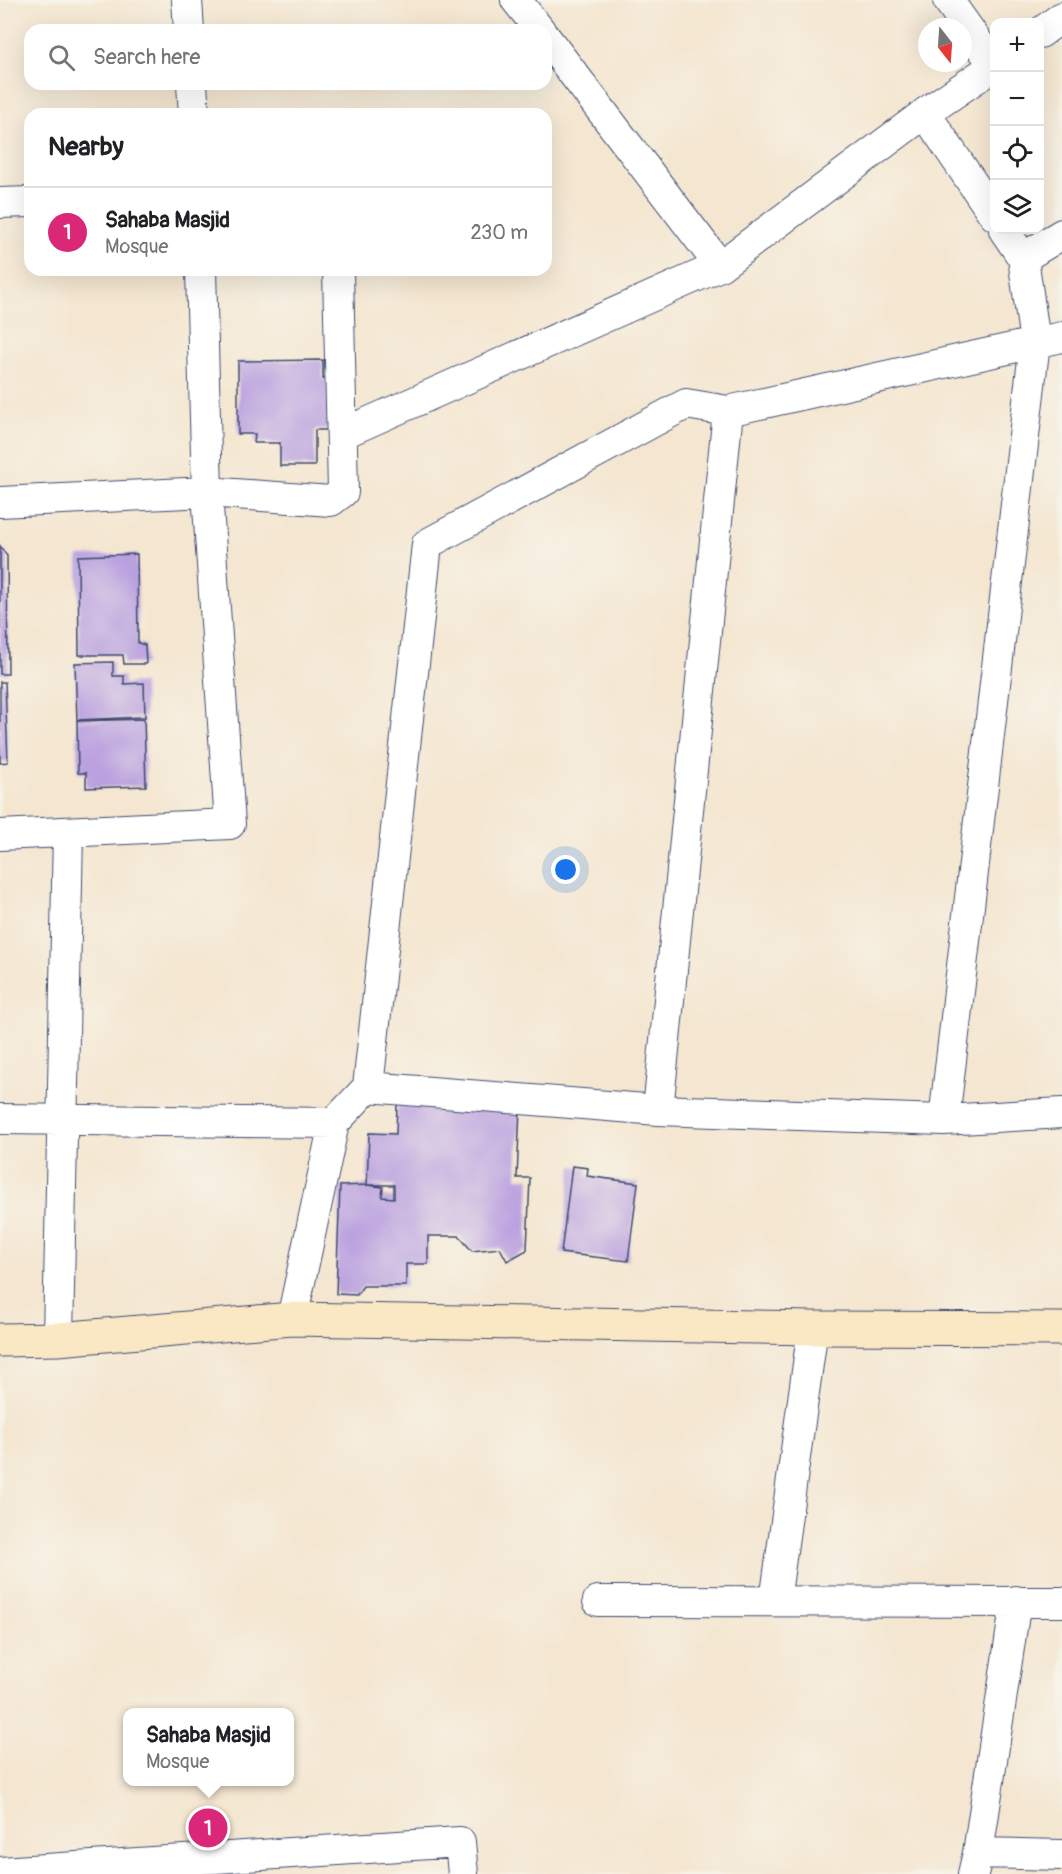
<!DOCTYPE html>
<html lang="en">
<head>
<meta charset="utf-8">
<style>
  :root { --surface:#fff; --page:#f6f6f6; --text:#202124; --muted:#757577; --line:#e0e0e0; --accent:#db2777 }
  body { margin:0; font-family:Pangolin,sans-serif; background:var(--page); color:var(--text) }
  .controls { position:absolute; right:18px; top:18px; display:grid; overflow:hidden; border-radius:12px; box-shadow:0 6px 24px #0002 }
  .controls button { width:54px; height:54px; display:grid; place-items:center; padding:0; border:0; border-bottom:2px solid var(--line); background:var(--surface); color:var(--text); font:30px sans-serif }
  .compass { position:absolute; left:918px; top:18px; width:54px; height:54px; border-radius:50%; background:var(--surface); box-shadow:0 6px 24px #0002; rotate:163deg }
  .you { position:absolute; left:566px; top:870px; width:21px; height:21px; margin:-15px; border:4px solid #fff; border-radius:50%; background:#1a73e8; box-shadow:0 0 0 9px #1a73e833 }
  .badge { display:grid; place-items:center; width:39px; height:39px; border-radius:50%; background:var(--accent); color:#fff; font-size:20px; font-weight:700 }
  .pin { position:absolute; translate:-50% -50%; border:3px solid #fff; box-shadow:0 2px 6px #0006 }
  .popup { position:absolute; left:123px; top:1708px; width:171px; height:78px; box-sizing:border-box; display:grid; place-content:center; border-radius:12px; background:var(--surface); filter:drop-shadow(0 2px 4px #0005); font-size:20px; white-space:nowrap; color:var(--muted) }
  .popup b { font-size:22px; color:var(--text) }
  .popup::after { content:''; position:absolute; left:50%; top:100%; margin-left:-12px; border:12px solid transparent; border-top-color:var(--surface) }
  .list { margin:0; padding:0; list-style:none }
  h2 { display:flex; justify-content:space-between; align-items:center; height:78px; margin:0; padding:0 24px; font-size:26px }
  h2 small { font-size:20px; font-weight:400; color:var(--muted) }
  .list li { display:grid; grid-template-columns:39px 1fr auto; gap:18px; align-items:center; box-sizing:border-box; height:90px; padding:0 24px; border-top:2px solid var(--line) }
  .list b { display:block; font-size:22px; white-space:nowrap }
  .list p { margin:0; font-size:20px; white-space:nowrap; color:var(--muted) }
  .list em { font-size:20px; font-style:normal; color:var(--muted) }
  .icon { flex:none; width:33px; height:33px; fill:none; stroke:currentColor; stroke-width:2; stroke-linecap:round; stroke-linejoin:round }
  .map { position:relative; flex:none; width:1062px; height:1874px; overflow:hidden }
  .search { position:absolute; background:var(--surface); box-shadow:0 6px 24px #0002; left:24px; top:24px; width:528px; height:66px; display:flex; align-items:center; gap:15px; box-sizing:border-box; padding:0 21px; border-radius:18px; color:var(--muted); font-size:22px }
  .panel { position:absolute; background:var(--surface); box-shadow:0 6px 24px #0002; left:24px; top:108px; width:528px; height:168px; border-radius:18px }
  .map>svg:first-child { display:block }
  .building { fill:#b9a0df; fill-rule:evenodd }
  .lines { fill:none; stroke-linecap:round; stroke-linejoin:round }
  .street-casing { stroke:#3c4a6f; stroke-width:32 }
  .secondary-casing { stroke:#3c4a6f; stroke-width:35 }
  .street { stroke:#fff; stroke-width:30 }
  .secondary { stroke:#fae7c3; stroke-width:33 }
</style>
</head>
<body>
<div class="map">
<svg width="1062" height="1874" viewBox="0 0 1062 1874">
  <rect width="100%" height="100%" fill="#f7f3e8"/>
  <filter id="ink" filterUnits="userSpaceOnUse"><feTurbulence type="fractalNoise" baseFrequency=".0167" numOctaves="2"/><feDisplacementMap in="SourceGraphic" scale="12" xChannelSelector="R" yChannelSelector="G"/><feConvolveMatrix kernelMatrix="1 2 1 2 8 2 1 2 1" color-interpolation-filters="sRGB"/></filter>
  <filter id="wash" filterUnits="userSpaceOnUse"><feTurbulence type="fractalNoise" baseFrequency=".008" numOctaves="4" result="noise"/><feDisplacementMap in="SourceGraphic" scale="24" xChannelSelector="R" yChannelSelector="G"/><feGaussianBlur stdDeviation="1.35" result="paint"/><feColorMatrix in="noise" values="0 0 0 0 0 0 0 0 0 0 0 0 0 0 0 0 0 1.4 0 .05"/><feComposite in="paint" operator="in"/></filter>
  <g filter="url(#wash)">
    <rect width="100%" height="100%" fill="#f4e6d0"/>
    <g id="blocks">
      <path class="building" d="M323,360V379H328V430H315V466H280V443H254L255,434H238V361Z
        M0,546L7,556L8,674H0Z
        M137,554L138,643L145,645L146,664H124L123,655H79L78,556Z
        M113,662V676H124V684L144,683L145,717L77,720L75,663Z
        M0,682H5L8,762L0,763Z
        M144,719L146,786L86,788V773H78L77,721Z
        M397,1104L520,1108L517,1178H530L527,1250L507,1261L500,1248L472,1251L459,1236H428V1264H406V1286H363L357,1295L336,1294L340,1186L367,1185L369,1133L396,1134ZM367,1185H394V1198L382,1197L383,1187Z
        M572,1166L588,1168L587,1176L638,1183L628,1261L561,1253Z"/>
    </g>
  </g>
  <g filter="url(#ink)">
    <use href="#blocks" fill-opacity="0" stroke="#3c4a6f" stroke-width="1.5"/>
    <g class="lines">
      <g class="street-casing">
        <path id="street" d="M187,0L189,30
          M516,0L540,30
          M948,0L994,65
          M1040,33L1062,17
          M546,38L720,266
          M192,84L194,114
          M925,113L994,215
          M0,203L30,202
          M1023,258L1062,234
          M342,434L720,266L925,113L994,66
          M0,502L207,492L331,501L343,492L338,270
          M0,835L230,824L207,492L201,270
          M368,1087L658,1110L944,1120L1062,1113
          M658,1110L728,411
          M0,1119L334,1123
          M944,1120L1035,342L1023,258L1004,230
          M292,1319L334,1123L368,1087L427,544L686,404L728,411L1062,337
          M58,1339L68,832
          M598,1601L1062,1602
          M775,1601L813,1328
          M978,1853L1062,1855
          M0,1872L460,1842L463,1874
          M973,1874L978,1853L1016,1601"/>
      </g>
      <g class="secondary-casing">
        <path id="secondary" d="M0,1340L58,1339L292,1319L813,1328L1062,1329"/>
      </g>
      <use href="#street" class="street"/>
      <use href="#secondary" class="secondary"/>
    </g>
  </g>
</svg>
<div class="controls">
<button>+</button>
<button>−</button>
<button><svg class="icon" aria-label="locate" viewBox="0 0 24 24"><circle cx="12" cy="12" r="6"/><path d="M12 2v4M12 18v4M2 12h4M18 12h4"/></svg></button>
<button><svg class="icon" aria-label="layers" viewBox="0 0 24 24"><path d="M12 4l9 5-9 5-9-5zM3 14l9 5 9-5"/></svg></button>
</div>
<svg class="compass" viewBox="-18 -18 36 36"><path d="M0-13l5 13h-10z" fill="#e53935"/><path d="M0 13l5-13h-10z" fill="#757577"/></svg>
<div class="you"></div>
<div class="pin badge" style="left:208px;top:1828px">1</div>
<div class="popup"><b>Sahaba Masjid</b>Mosque</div>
<div class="search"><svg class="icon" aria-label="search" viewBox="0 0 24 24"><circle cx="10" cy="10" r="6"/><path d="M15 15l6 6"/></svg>Search here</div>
<section class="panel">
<h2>Nearby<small></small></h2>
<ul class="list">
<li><span class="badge">1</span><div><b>Sahaba Masjid</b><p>Mosque</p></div><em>230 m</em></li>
</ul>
</section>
</div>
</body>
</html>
